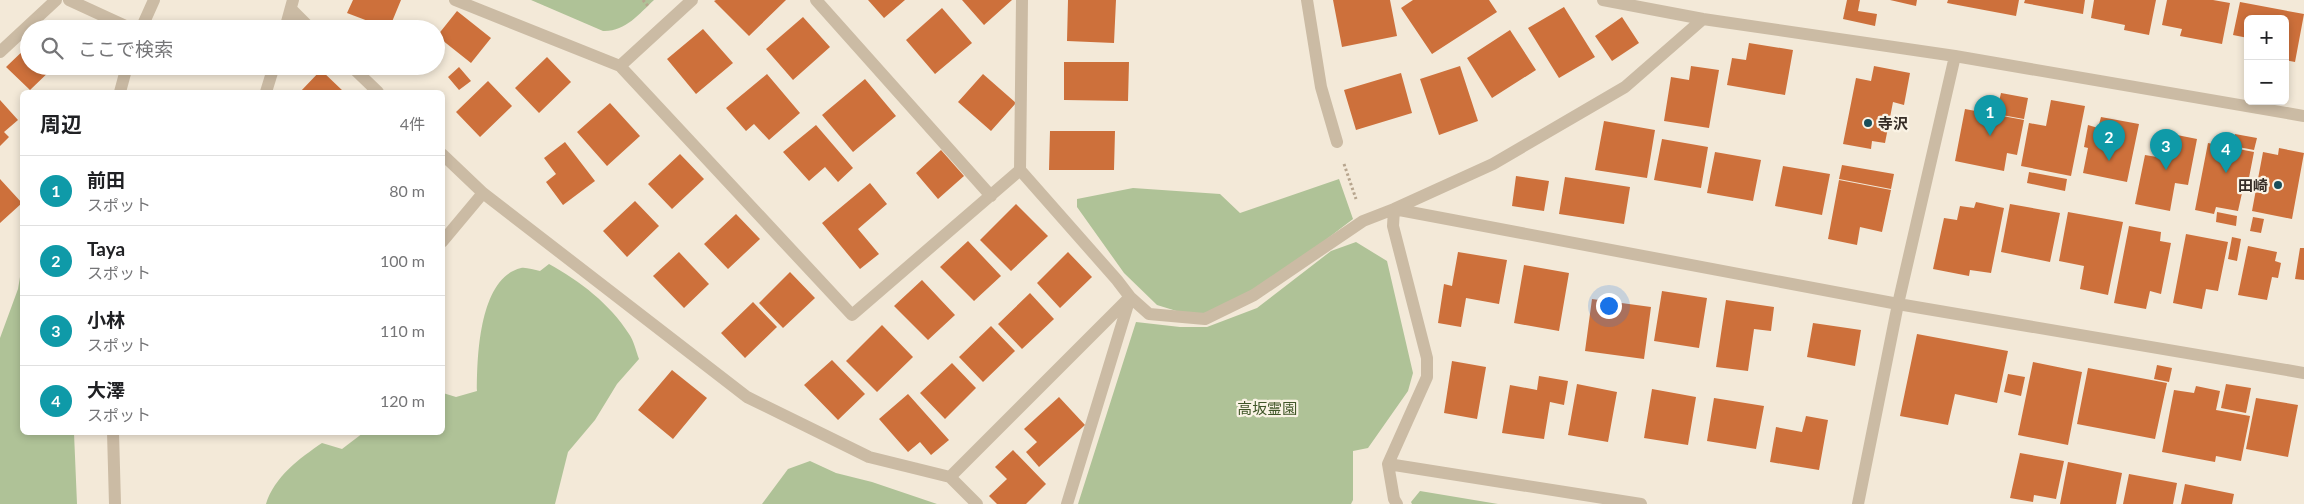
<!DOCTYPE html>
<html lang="ja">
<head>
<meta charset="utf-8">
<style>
  :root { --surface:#fff; --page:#f2f2f2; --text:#202124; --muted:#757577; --line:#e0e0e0; --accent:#111827 }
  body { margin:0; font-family:Lato,"Noto Sans JP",sans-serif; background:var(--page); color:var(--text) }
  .controls { position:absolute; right:15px; top:15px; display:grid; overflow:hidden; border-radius:8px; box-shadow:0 2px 8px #0003 }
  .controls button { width:45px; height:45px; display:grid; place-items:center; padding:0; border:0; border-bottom:1px solid var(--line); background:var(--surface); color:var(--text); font:25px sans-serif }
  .you { position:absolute; left:1608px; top:305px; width:18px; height:18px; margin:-12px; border:4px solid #fff; border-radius:50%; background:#1a73e8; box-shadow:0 0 0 8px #1a73e833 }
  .badge { display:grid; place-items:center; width:32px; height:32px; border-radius:50%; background:var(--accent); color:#fff; font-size:16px; font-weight:700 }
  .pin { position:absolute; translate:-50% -41px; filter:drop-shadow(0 1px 2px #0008) }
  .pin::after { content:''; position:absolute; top:26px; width:18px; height:15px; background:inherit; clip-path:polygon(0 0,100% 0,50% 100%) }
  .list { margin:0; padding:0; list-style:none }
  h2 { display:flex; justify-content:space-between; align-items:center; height:65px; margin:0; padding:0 20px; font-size:21px }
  h2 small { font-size:16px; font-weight:400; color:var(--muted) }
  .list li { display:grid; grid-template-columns:32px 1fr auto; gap:15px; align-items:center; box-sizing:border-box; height:70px; padding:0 20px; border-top:1px solid var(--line) }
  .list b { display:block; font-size:19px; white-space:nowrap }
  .list p { margin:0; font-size:16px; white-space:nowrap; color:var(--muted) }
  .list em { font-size:16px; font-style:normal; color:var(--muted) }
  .icon { flex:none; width:28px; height:28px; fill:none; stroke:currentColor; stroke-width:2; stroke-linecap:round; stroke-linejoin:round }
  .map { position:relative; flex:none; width:2304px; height:504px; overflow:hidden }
  .search { position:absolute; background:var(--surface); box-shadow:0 2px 8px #0003; left:20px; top:20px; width:425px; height:55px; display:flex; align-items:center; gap:12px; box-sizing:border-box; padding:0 18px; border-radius:28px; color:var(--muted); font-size:19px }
  .panel { position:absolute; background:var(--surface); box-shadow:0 2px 8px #0003; left:20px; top:90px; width:425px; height:345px; border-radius:8px }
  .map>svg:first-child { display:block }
  .green { fill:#afc297 }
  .building { fill:#cd703b }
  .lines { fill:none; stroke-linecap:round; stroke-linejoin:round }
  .path { stroke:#b7a58e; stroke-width:3; stroke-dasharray:2.5 2.5; stroke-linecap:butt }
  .minor { stroke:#cbbba4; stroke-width:12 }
  .poi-dot { fill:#194e5a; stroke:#faf3e5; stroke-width:2 }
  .labels { text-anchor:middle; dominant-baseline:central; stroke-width:4.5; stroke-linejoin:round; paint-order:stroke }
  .poi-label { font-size:15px; font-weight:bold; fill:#362d26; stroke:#faf3e5; text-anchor:start }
  .park-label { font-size:15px; fill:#405628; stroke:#faf3e5 }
</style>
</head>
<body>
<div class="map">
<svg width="2304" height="504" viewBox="0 0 2304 504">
  <rect width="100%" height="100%" fill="#f3e9d8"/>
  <path class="green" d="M531,0H654C639,14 625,32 603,31Z
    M1339,179L1353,219L1285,271L1252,292L1206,313H1183L1157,305L1124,273L1077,207V199L1133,188L1220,194L1240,213Z
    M1356,242L1387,261L1413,373L1408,391L1368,448L1353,451V500L1351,504H1078L1136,322L1180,327H1207L1257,308L1331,251Z
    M549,264C580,281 610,304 629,334C634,341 636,351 639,359L617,384L595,420L568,452L555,504H266C274,477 300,458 322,443L342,449L363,433L442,432L443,393L456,397L477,391C477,357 479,278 521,268C526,267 534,270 540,271Z
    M22,265V432L74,433L77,504H0V338L18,289Z
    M810,461L836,473L872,482L937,504H762L788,469Z
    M1420,491L1498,504H1412L1411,502Z"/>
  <path class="building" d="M353,0H401L389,29L347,13Z
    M716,0H786L749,36L714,1Z
    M868,0H905L884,18Z
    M962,0H1012L984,25Z
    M1068,0H1116L1114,43L1067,41Z
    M1333,0H1390L1397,36L1342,47Z
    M1413,0H1489L1497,12L1432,54L1401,8Z
    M1847,0H1860L1858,11L1877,14L1875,26L1843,19Z
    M1890,0H1917L1916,6Z
    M1948,0H2019L2016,16L1947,3Z
    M2025,0H2085L2083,14L2024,3Z
    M2094,0H2156L2149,35L2124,30L2125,25L2091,18Z
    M2167,0H2213L2230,3L2222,44L2180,36L2182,29L2162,25Z
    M2240,2L2304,14L2295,62L2285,60V19H2248V38L2233,35Z
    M1564,7L1595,57L1559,78L1528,28Z
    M942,8L972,43L935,74L906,40Z
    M457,11L491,38L471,63L437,36Z
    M803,17L830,47L793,80L766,49Z
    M1622,17L1639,43L1612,61L1595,36Z
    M703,29L733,63L696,94L667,59Z
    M1510,30L1536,70L1492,98L1467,58Z
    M1749,43L1793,50L1785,95L1727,85L1732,58L1746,60Z
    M29,45V66H55L30,90L6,67Z
    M547,57L571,82L539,113L515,88Z
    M1064,62H1129L1128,101L1064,100Z
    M1460,66L1478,121L1439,135L1420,79Z
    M1691,66L1719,70L1709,128L1664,121L1671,77L1689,80Z
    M1874,66L1910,73L1904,105L1893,102L1885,143L1872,141L1871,149L1843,144L1856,78L1871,81Z
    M459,67L471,81L459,90L448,77Z
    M321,70L344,92H300Z
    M1401,73L1412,113L1356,130L1344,90Z
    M767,74L800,113L769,140L754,124L746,131L726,108Z
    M983,74L1016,103L991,131L958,102Z
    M865,79L896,116L853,152L822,115Z
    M488,81L512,106L480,137L456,112Z
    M2001,93L2028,98L2024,119L1996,114Z
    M0,100L18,120L4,132L9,137L0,146Z
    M2051,100L2085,106L2071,176L2021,166L2029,123L2046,126Z
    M610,103L640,136L607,166L577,132Z
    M1965,109L2024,120L2017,155L2007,153L2004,171L1955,161Z
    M2101,117L2139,124L2127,182L2083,173L2088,148L2084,147L2088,125L2098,128Z
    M1604,121L1655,130L1647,178L1595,170Z
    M816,125L853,168L838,182L825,167L809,181L783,152Z
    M1050,131H1115L1114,170H1049Z
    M2162,132L2197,139L2188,185L2175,183L2170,211L2135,204L2145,155L2157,157Z
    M2235,134L2257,138L2254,150L2233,146Z
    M1662,139L1708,147L1701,188L1654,180Z
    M565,142L595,181L563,205L546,182L556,174L544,158Z
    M2208,143L2254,152L2246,193H2242L2238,211L2216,207L2214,214L2195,210Z
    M2279,148L2304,153L2292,219L2252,211L2263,152L2278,155Z
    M941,150L964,176L938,199L916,173Z
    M1715,152L1761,160L1753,201L1707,193Z
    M680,154L704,179L672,209L648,184Z
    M1842,165L1894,174L1891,189L1839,179Z
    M1783,166L1830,174L1822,215L1775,206Z
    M2029,172L2067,179L2065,191L2027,183Z
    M1516,176L1549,181L1544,211L1512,206Z
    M1565,177L1630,187L1624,224L1559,214Z
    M0,179L22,203L0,223Z
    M1839,180L1891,190L1882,232L1860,227L1857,245L1828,239Z
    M870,183L887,204L858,229L879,254L860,269L822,223Z
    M635,201L659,226L627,257L603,231Z
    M1976,202L2004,208L1991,273L1970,270L1969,276L1933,269L1944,218L1957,220L1960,206L1974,208Z
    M1016,204L1048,236L1011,271L980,240Z
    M2010,204L2060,213L2050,262L2001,252Z
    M2068,212L2123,222L2108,295L2080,289L2084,266L2059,261Z
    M2217,212L2237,216L2236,226L2216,222Z
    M736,214L760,239L728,269L704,244Z
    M2253,217L2264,219L2261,233L2250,231Z
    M2129,226L2161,232L2160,241L2171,243L2161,294L2150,291L2146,309L2114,303Z
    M2186,234L2228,242L2218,291L2206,289L2202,309L2173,303Z
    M2232,237L2241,239L2237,261L2228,259Z
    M968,241L1001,276L974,301L940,267Z
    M2248,246L2277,252L2275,261L2281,263L2278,278L2272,277L2267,300L2238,295Z
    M2300,248H2304V280L2295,279Z
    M679,252L709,284L684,308L653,276Z
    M1068,252L1092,277L1060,308L1037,283Z
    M1458,252L1507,260L1499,304L1466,298L1461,327L1438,323L1444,284L1452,286Z
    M1524,265L1569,273L1559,331L1514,323Z
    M790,272L815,298L783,328L759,303Z
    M922,280L955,315L928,340L894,306Z
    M1662,291L1707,298L1699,348L1654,341Z
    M1030,293L1054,319L1022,349L998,324Z
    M1592,299L1651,307L1644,359L1585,351Z
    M1726,300L1774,307L1771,331L1754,329L1748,371L1716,367Z
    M753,302L777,327L745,358L721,333Z
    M1813,323L1861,330L1855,366L1807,357Z
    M882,325L913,357L877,392L846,361Z
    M991,326L1015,351L983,382L959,357Z
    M1917,334L2008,351L1997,403L1955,394L1948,425L1900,416Z
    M832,360L865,394L838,420L804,385Z
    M1452,361L1486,367L1477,419L1444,413Z
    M2033,362L2082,372L2068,445L2018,435Z
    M952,363L976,388L945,419L920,393Z
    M2157,365L2172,368L2169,382L2154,379Z
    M2088,368L2167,383L2155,439L2077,424Z
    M672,370L707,398L673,439L638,410Z
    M2008,374L2025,377L2021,396L2004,392Z
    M1539,376L1568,381L1564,405L1550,402L1544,439L1502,433L1510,385L1537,390Z
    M1577,384L1617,392L1608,442L1568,435Z
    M2226,384L2251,388L2246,413L2221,408Z
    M2196,386L2220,391L2216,410L2250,416L2241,461L2216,456L2215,462L2162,452L2174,390L2194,393Z
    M1652,389L1696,397L1688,445L1644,438Z
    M908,394L949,440L931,455L920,442L908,452L879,419Z
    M1059,397L1085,425L1039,467L1026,452L1037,442L1024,429Z
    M1714,398L1764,406L1756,449L1707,441Z
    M2256,398L2298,405L2288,457L2246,449Z
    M1806,416L1828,420L1819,470L1770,462L1776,427L1802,432Z
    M1013,450L1046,484L1026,504H997L989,496L1007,479L995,467Z
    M2020,453L2064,461L2056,499L2034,495L2033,502L2010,498Z
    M2068,462L2122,473L2116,504H2060Z
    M2129,474L2177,483L2173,504H2123Z
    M2185,484L2234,494L2232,504H2181Z"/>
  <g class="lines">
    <path class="path" d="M643,0L648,6
      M1344,164L1356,199"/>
    <path class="minor" d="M69,0L132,29
      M455,0L620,66L852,315L1020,170
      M816,0L991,196
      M1022,0L1020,170L1117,280L1130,297L1149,314L1205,319L1254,295L1363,221L1394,209L1493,164L1625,87L1703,19
      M1307,0L1321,87L1337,142
      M1603,0L1703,19L1955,56L2304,116
      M291,9L311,29
      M141,29L154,0
      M285,29L293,0
      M0,52L56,0
      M351,66L378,92
      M620,66L692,0
      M120,92L127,66
      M266,92L274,66
      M442,154L483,193L747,397L869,457L950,477L977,504
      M442,242L483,193
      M113,432L115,504
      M1388,464L1641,504
      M950,477L1130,297
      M1067,504L1129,301
      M1397,504L1394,499L1388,464L1427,377V358L1393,226L1394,209L1898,304L2304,373
      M1858,504L1898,304L1955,56"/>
  </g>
  <g class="poi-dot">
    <circle cx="1868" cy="123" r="5"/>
    <circle cx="2278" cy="185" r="5"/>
  </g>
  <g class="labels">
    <g class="poi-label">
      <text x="1878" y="123">寺沢</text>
      <text x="2268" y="185" text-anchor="end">田崎</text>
    </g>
    <g class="park-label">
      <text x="1267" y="408">高坂霊園</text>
    </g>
  </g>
</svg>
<div class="controls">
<button>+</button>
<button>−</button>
</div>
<div class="you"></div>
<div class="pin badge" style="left:1990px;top:136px;background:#0f9aa8">1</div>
<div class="pin badge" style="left:2109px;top:161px;background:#0f9aa8">2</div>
<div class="pin badge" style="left:2166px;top:170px;background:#0f9aa8">3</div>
<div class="pin badge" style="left:2226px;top:173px;background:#0f9aa8">4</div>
<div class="search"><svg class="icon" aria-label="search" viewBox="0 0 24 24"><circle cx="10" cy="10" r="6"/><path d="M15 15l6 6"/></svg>ここで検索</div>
<section class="panel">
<h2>周辺<small>4件</small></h2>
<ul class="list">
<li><span class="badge" style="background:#0f9aa8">1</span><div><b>前田</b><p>スポット</p></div><em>80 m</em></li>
<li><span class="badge" style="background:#0f9aa8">2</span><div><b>Taya</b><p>スポット</p></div><em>100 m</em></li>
<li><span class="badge" style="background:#0f9aa8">3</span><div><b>小林</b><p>スポット</p></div><em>110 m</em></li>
<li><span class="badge" style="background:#0f9aa8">4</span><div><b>大澤</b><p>スポット</p></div><em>120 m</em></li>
</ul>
</section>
</div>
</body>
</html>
